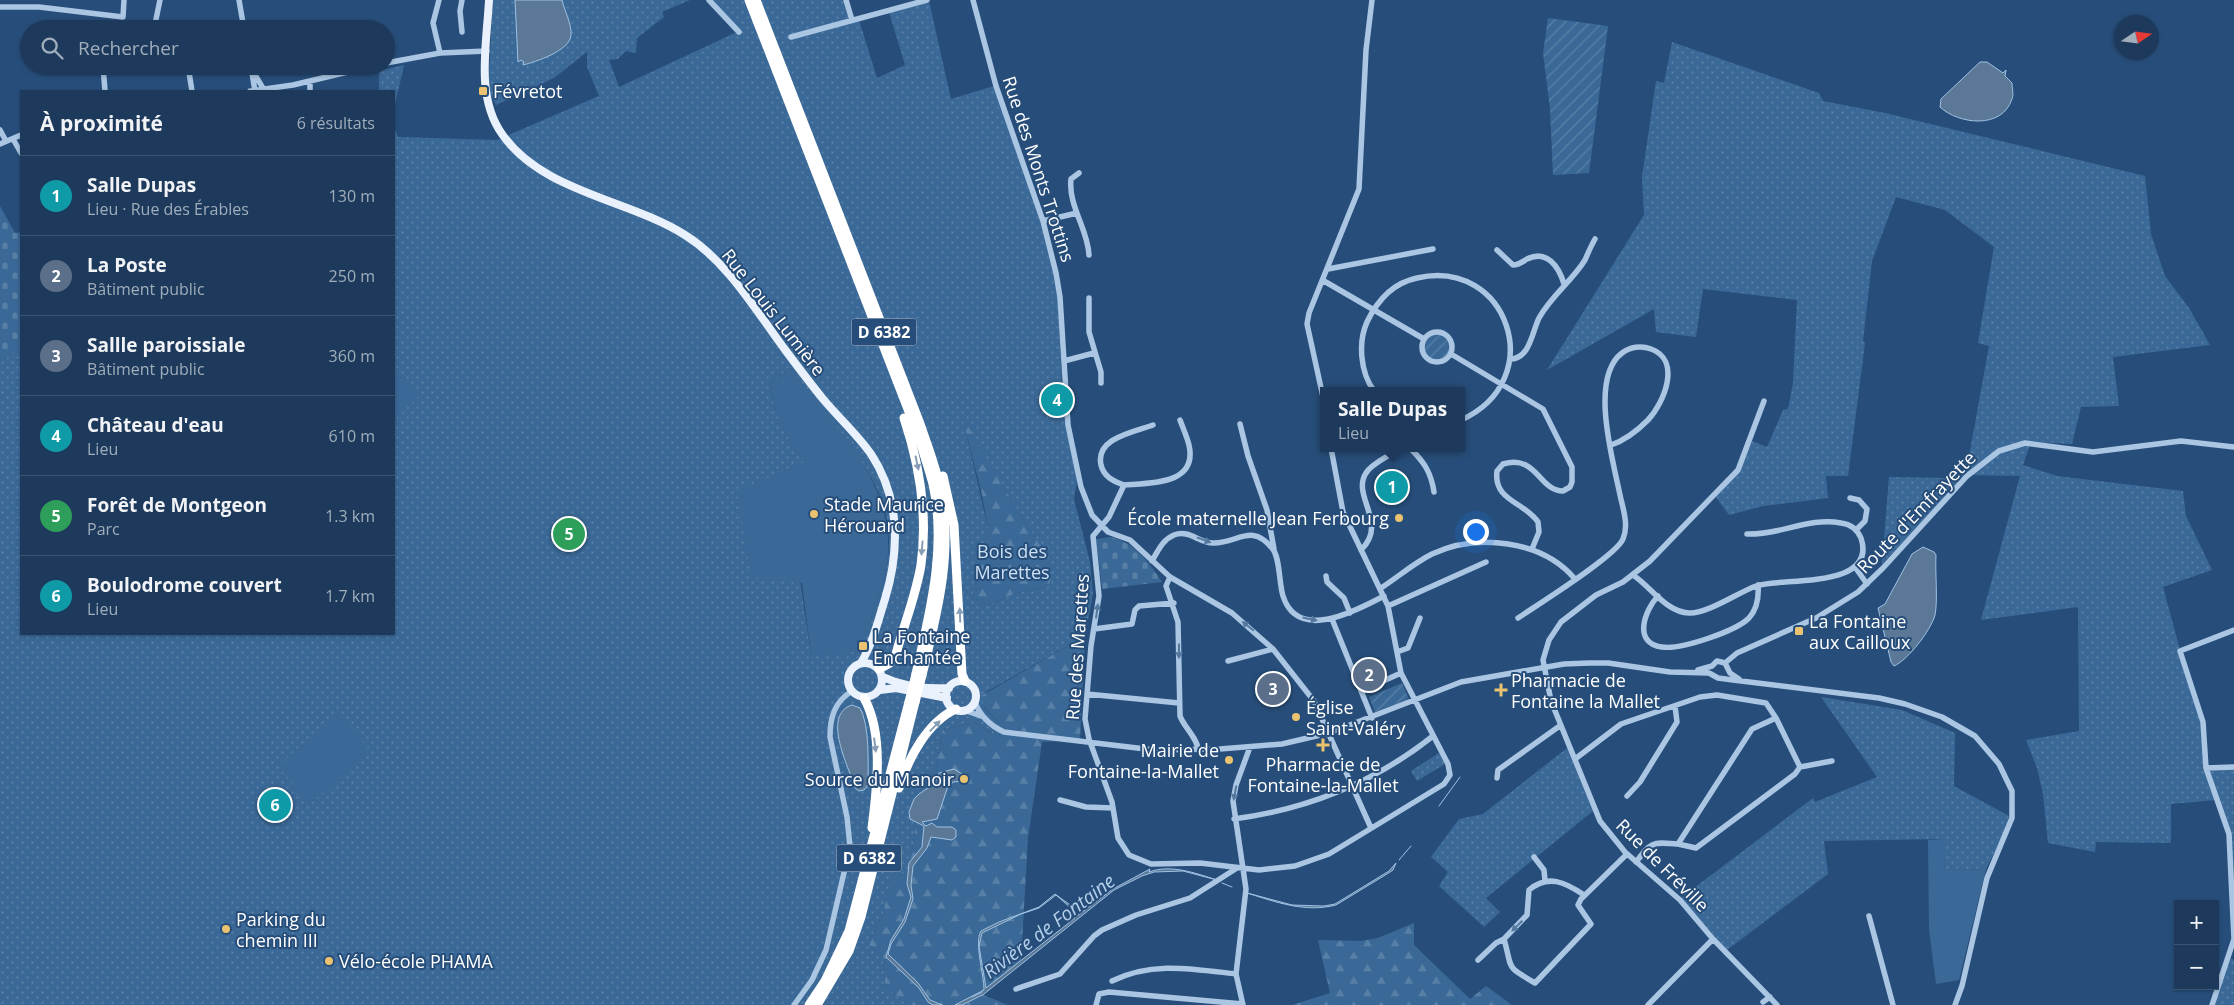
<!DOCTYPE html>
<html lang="fr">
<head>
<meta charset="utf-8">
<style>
  :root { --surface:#1d3a5c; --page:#254162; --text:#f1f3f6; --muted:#a0adbb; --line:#3b5472; --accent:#ebc370 }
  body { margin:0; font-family:"Open Sans",sans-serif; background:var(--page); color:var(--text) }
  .controls { position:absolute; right:15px; bottom:15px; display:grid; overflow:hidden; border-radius:0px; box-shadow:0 1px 4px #0004 }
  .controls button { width:45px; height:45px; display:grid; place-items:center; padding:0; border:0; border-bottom:1px solid var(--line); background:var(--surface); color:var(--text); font:25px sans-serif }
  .compass { position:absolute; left:2114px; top:15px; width:45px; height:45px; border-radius:50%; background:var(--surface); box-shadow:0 1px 4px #0004; rotate:77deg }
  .you { position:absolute; left:1475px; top:531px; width:18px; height:18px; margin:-12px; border:4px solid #fff; border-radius:50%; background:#1a73e8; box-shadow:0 0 0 8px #1a73e833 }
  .badge { display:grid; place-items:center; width:32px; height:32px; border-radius:50%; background:var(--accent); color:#fff; font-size:16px; font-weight:700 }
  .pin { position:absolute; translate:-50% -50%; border:2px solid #fff; box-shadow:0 1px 5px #0006 }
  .popup { position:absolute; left:1320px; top:387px; width:145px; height:65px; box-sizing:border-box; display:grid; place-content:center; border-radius:0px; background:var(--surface); filter:drop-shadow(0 1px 4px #0005); font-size:16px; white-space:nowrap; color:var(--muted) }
  .popup b { font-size:19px; color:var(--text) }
  .popup::after { content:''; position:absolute; left:50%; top:100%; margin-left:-10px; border:10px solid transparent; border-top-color:var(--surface) }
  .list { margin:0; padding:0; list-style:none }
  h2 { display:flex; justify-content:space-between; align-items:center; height:65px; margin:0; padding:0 20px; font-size:21px }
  h2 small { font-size:16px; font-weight:400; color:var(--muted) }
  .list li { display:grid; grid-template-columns:32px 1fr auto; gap:15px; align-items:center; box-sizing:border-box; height:80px; padding:0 20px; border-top:1px solid var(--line) }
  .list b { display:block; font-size:19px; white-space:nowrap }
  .list p { margin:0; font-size:16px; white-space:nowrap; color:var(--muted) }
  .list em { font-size:16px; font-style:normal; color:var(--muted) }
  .icon { flex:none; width:28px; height:28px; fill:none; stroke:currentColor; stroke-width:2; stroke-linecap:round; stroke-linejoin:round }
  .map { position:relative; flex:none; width:2234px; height:1005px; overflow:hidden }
  .search { position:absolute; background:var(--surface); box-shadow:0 1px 4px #0004; left:20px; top:20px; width:375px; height:55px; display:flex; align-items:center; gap:12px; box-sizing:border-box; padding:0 18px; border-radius:28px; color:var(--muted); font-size:19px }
  .panel { position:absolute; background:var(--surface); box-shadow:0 1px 4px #0004; left:20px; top:90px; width:375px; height:545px; border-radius:0px }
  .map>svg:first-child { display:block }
  .grass { fill:url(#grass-dots); fill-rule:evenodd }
  .forest { fill:url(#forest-firs) }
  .cemetery { fill:url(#cemetery-stones) }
  .garden { fill:url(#garden-furrows) }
  .pitch { fill:#3b6997 }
  .water { fill:#5b7897; stroke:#9fc2e4; fill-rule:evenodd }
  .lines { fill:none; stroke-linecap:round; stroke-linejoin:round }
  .stream { stroke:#9fc2e4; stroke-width:1 }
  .minor { stroke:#aac6e3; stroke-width:5.5 }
  .major { stroke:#e9f1fc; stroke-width:8 }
  .highway { stroke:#fff; stroke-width:9 }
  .highway-bridge { stroke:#fff; stroke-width:9 }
  .oneway { fill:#889eb6 }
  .oneway2 { fill:#55789f }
  .poi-dot { fill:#ebc370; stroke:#274e7a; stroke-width:2 }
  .labels { text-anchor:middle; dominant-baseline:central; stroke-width:4; stroke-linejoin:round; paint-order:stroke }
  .shield { fill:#274e7a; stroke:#becad7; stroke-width:1 }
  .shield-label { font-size:16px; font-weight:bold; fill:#fff }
  .poi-label { font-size:18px; fill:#fff; stroke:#274e7a; text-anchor:start }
  .street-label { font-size:18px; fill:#fff; stroke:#274e7a }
  .park-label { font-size:18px; fill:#cce0f3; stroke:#274e7a }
  .water-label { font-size:19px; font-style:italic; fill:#b5d0eb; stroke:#274e7a }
</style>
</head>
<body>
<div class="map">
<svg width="2234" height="1005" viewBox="0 0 2234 1005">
  <defs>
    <pattern id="grass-dots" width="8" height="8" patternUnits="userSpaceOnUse" patternTransform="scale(1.25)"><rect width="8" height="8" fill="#3b6997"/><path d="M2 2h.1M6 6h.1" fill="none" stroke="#5880a7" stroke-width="1.8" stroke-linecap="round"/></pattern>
    <pattern id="forest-firs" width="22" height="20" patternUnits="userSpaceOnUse" patternTransform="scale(1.25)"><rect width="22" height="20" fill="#3b6997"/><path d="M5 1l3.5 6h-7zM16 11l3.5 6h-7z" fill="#5880a7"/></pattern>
    <pattern id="cemetery-stones" width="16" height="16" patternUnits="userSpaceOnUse" patternTransform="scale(1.25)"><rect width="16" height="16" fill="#3b6997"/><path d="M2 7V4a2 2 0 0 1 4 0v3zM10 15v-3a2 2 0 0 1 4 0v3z" fill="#5880a7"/></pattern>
    <pattern id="garden-furrows" width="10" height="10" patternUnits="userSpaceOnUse" patternTransform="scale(1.25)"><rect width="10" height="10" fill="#3b6997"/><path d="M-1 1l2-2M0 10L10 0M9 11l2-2" fill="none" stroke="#5880a7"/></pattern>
  </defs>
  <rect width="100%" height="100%" fill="#274e7a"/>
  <path class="grass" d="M493,0H690L662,12L664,17L637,38L636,53L626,51L618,59L609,60L619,87L737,32L707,0H845L851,22L859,20L877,78L905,65L889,12L929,1L951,99L994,86L1034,197L1055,275L1058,297L1063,407L1077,481L1074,499L1090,562L1093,594L1085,636L986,692L984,708L1001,725L999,737L974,722L943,730L936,765L921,790L908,877L894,867L883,914L868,944L883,957L885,987L909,1005H0V363L21,346V634H394V126L398,137L497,140L599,96L587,67V52L554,78L496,105L488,90ZM790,368C806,389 822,410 839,431C875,479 899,513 885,577C879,602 868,627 858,651L811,654L784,471L805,462C787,437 773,413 770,383ZM963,419L1017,510L1042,548L1048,587L1017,593L984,606L972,600L988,528Z
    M1672,42L1819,93L1823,101L1885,113L2145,176L2151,234L2165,276L2189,308L2210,345L2113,357L2119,406L2081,407L2072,444L2031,442L2023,465L2057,476L2183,491L2186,516L2212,570L2163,587L2180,650L2197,699L2208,766H2234V881L2227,832L2216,800L2171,804V843L2096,842L2095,852L2048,843L2043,794L2037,768L2026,740L2079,731L2078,607L1981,620L2020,476L1966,475L1882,564L1889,477L1945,478L1956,469L1962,471L1968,462L1989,346L1978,343L1994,247L1945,210L1896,197L1872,261L1863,341L1865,343L1848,476H1826L1828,498L1763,506L1729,515L1716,497L1739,470L1752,441L1767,447L1783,410L1788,409L1793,383L1797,300L1703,289L1696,337L1656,332L1654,309L1547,370L1644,215L1642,177L1656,81L1664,83Z
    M404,65L394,109V91H379V71Z
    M1821,697L1902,710L1955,733L1954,786L2009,816L2006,830L1986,869L1945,870L1943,839L1824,841L1828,874L1727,950L1681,898L1813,798L1815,802L1877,777Z
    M1567,748L1593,811L1486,898L1500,912L1484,927L1439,886L1448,872L1431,857L1459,819L1483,814Z
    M1439,753L1445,764L1417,781L1411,771Z
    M2228,957L2234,960V1005H2210Z"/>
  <path class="forest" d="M962,416L1017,510L1042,548L1052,575L1048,587L1017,593L984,606L976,605L972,600L988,528L982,495Z
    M1085,636L1080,740L1042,742L1028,838L1021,960L981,994L1008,1005H909L885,987L883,957L868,944L883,914L894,866L908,877L921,790L936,765L943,730L974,722L999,737L1001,725L984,707L981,696Z
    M1414,923V945L1470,999L1486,986L1512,1005H1292L1330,993L1318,940L1361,941L1378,938Z"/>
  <path class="cemetery" d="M0,206L15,233L21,232V346L0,363Z
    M1111,537C1135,543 1149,562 1162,582L1102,589L1096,539Z"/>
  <path class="garden" d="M1548,18L1608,26L1589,173L1553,175L1550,109L1543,53Z
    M1423 347a14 14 0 1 1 28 0a14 14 0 1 1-28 0Z
    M1402,683L1408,697L1407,700L1375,712L1369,697Z"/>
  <path class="pitch" d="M394,368L419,396L394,420Z
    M790,368C838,432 904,489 885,577C879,602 868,627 858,651L820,656L811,654L802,583L751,577L737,491L804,462C787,437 773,414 770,383Z
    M339,712L371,752L310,804L278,766Z
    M287,792L292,811L261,818L258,799Z
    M1944,839L1945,870L1986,869L1959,980L1936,984L1929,929L1928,840Z"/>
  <path class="water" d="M515,0H562C564,10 572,24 571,35C570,51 535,62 523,65L524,62L521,60L518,62Z
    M1980,62H1987L2003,73L2006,70L2005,76L2012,83C2012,88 2014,95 2012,99C2002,130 1958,124 1940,107L1941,99Z
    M1923,547L1934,552L1936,555C1935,571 1938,601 1935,615C1931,630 1908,660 1894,666L1891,662L1878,608L1885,604L1912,554Z
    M852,705L860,708C870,726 868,764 868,785L864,790L859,791L855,788C849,767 821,715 852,705Z
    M954,769L967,777L966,781L953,782L947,789L937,819L922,822L926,826L932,823L937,827H952L956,830V837L952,840L931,837L927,848L913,866L911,885L913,899L905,922L891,944L888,954L918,983L930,1000L942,1005H933L928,1002L919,988L886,957L891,940L904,919L911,897L907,884L909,863L922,847L924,826L910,819L909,812L914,799L919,794L934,784L939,773Z
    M1396,863L1393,870L1387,874L1336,905C1305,913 1276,902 1247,893L1292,905L1324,906L1335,904L1389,871Z
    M1150,869L1149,872C1171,864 1195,873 1217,880L1183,871L1154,872L1142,876L1114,890L984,994L962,1005H955L984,990C984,975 974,942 981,931L999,922L1039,907L1055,894L1073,907L1074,914L1077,916L1113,889ZM1056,895L1072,909L1075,918L986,988L979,946L982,933L1021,914L1039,908Z"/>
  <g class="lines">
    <path class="stream" d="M1439,806L1460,777
      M1399,860L1411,846
      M1222,883L1232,887
      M972,997L982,992"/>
    <path class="minor" d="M239,0L244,29
      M439,0L433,23L440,53
      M462,0L460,11L462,32
      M709,0L739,32
      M846,0L852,20
      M973,0L996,86L1043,221L1056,273L1060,297L1068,425L1081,487L1092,515L1108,532L1130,540L1170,577L1232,613L1273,649L1314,701L1371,828
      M0,7H39L123,17L124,0
      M154,29L160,0
      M222,29L243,25
      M791,37L927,0
      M386,63L440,53L487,51
      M103,66L105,91
      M188,66L192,91
      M251,68L264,90
      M252,73L255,91
      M310,81V91
      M250,91L293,85L373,66
      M0,130L6,141
      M13,139L21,153
      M0,144L21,135
      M1079,173L1071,179C1068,206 1088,229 1089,255
      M1043,221L1077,213
      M1497,250L1513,265C1519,265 1522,262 1527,259C1547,249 1559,267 1564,284
      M1328,269L1433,249
      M1324,281L1424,339
      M1089,298V332L1101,372V383
      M1422 347a15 15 0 1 1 30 0a15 15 0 1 1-30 0Z
      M1451,354L1543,409L1572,467V482L1570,487L1563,491C1539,491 1537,454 1503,464L1497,471C1493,501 1525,502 1538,522L1539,532L1532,549
      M1510,359C1530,359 1532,332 1539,318C1551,296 1572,281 1585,260C1588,253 1591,246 1595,239
      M1064,361L1094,353
      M1374,391C1360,372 1358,342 1367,322C1377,301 1393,283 1417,278C1508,257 1550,380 1461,420
      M1323,397L1307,324L1309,313L1359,189L1366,50L1372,0
      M1764,401L1738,470L1650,561L1623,582L1596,595L1561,622L1549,640L1543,660L1551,701L1600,821L1625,852L1680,900L1713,939L1777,1005
      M1180,420C1183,428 1187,437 1189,445C1198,485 1150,483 1124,485L1109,517L1093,536L1099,596L1091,646L1085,719L1089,739L1112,802L1118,838L1129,855L1151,864L1200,863L1259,870L1295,866L1329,854L1444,784L1450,775L1448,764L1401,673L1388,606L1343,512L1331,448
      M1240,424L1248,456L1267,510L1274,549
      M1410,448C1424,462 1431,472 1434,492
      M1124,485C1113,481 1104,477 1101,465C1095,438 1134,432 1153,425
      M1850,498L1859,500L1867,509L1865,521L1856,530
      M1361,550C1389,523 1351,496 1366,473C1372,463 1390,456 1400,448
      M1152,561C1158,551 1162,540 1174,535C1189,529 1199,543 1213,543C1237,544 1251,522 1272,548C1280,556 1279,584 1283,596C1298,643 1357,610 1384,596
      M1855,567L1867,584
      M1633,575C1651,587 1666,612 1689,613C1707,614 1737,593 1756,586C1781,577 1878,590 1861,538C1857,529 1850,524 1841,523C1808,517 1782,535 1747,534
      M1326,576L1327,582L1344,598L1350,613
      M1170,577L1166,586L1178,622L1180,716C1184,727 1198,739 1198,750
      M1381,588C1398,577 1414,563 1432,554C1477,533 1542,540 1575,579
      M1658,596C1645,610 1632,643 1662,647C1681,650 1736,631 1749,618C1757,609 1759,597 1758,585
      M1388,606L1486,562
      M1518,618C1537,605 1616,556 1623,539C1629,525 1623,509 1620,495C1613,460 1589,378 1622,353C1630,347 1641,345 1651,349C1682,360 1664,403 1648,420C1637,431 1626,440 1611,445
      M1332,619L1372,718
      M1094,629L1132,624L1135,610L1139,606L1174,603
      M1397,652L1408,648L1420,618
      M1228,661L1273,649
      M1725,663L1737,653L1816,618L1858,592L1883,568L1967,476L1999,451L2025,443L2093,452L2181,441L2234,447
      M1725,663L1730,673L1739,679
      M1698,670L1712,666L1717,661L1725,663
      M1361,691L1401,673
      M1087,694L1179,703
      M975,702C980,716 991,726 1004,732L1154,750L1220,749L1282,744L1329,733L1461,682L1564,664L1589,663H1608L1670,672L1709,673L1718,678L1733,680L1879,698L1905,704L1942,717L1975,736L1999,764L2012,791V818L1987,878L1962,986L1955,1005
      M964,710L981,716
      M1575,759L1621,724L1700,697L1717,695L1766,703L1776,718L1800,767L1832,761
      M2206,768L2234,767
      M1497,778L1498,770L1561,725
      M1627,796L1640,782L1677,722L1675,706
      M1060,800L1086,807L1113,808
      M1234,819C1309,809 1374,783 1433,736
      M1678,844L1696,848L1795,774L1800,767
      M1534,857L1544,870L1545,881
      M1636,862C1652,841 1652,842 1678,844L1752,729L1776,718
      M1584,895C1565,882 1548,874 1529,890L1527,915L1504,939C1513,970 1504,965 1535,983L1591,924L1578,905L1581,899L1627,854
      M1869,916L1893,1005
      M1478,960L1496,943L1504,939
      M1112,981C1152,961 1193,969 1236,974
      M1016,989L1060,974L1094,936L1102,930L1136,915L1190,898L1237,868
      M1763,1002L1770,997
      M794,1005L812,980L826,950L850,847L847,817L830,737C830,718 834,702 852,691
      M1096,1005L1099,994L1109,992L1243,1004
      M1243,1005L1236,974L1246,889L1233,801L1236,785L1250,747
      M1648,1005L1713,939
      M2212,1005L2234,939L2229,834L2206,768L2203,722L2180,651L2234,630"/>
    <path class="major" d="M489,0C487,43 475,96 502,134C542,192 628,199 685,235C728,262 756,311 786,351C798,367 810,383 823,399C838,417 857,434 871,454C900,498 900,550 885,599C878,621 873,643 861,663
      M848 680a17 17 0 1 1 34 0a17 17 0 1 1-34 0Z
      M883,677C902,686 927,689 949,688
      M946 696a15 15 0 1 1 30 0a15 15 0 1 1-30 0Z
      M880,690L896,688L947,698"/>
    <path class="highway" d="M749,0L920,440C924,455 929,469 933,484C947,548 930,612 916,674
      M756,0L919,421C927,444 936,467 941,491C953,554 937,614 922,675
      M943,476L954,525L962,674L965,681
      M879,669L890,663L896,654C904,625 916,595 921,565C928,515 920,466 904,418
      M864,698C884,733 877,789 872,828
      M899,788C908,759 927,722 956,709
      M809,1005L825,981L849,931L909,702
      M817,1005L849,951L861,917L915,702"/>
    <path class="highway-bridge" d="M909,702L916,674
      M915,702L922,675"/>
  </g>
  <defs><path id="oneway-solid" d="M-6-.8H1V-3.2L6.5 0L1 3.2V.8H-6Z" transform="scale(1.25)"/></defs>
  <g class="oneway">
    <use href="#oneway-solid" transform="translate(917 463) rotate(78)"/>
    <use href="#oneway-solid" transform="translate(922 548) rotate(95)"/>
    <use href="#oneway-solid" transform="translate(960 615) rotate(-92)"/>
    <use href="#oneway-solid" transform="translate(935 726) rotate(-46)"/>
    <use href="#oneway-solid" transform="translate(875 745) rotate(83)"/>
  </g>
  <g class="oneway2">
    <use href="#oneway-solid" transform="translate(1204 540) rotate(20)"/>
    <use href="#oneway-solid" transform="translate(1097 611) rotate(-82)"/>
    <use href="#oneway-solid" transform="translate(1310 619) rotate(12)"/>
    <use href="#oneway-solid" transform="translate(1248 626) rotate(-141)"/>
    <use href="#oneway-solid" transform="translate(1179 651) rotate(90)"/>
    <use href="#oneway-solid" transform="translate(1235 793) rotate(100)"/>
    <use href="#oneway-solid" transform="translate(1517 926) rotate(136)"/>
  </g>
  <g class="poi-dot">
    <rect x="478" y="86" width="10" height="10" rx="2.5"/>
    <circle cx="814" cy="514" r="5"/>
    <circle cx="1399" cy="518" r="5"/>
    <rect x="1794" y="626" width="10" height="10" rx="2.5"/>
    <rect x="858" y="641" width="10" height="10" rx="2.5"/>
    <path d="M1498.5 682.5h5v5h5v5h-5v5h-5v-5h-5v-5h5z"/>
    <circle cx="1296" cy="717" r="5"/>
    <path d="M1320.5 737.5h5v5h5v5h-5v5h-5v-5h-5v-5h5z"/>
    <circle cx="1229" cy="760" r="5"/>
    <circle cx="964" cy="779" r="5"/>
    <circle cx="226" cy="929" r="5"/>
    <circle cx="329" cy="961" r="5"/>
  </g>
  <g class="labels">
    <g class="shield">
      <rect x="851.5" y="318.5" width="65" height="27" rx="4"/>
      <rect x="836.5" y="844.5" width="65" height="27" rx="4"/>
    </g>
    <g class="shield-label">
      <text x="884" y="332">D 6382</text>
      <text x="869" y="858">D 6382</text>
    </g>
    <g class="poi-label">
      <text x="493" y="91">Févretot</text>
      <text x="824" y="504">Stade Maurice<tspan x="824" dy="21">Hérouard</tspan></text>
      <text x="1389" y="518" text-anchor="end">École maternelle Jean Ferbourg</text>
      <text x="1809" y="621">La Fontaine<tspan x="1809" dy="21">aux Cailloux</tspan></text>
      <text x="873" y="636">La Fontaine<tspan x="873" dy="21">Enchantée</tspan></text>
      <text x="1511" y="680">Pharmacie de<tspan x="1511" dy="21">Fontaine la Mallet</tspan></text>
      <text x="1306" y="707">Église<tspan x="1306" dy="21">Saint-Valéry</tspan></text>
      <text x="1219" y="750" text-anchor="end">Mairie de<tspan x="1219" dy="21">Fontaine-la-Mallet</tspan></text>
      <text x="1323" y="764" text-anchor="middle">Pharmacie de<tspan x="1323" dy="21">Fontaine-la-Mallet</tspan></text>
      <text x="954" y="779" text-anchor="end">Source du Manoir</text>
      <text x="236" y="919">Parking du<tspan x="236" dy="21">chemin III</tspan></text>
      <text x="339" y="961">Vélo-école PHAMA</text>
    </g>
    <g class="street-label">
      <text transform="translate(1039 169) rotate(72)">Rue des Monts Trottins</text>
      <text transform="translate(774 312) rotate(52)">Rue Louis Lumière</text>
      <text transform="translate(1916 512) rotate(-46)">Route d'Emfrayette</text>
      <text transform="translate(1077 647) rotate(-86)">Rue des Marettes</text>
      <text transform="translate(1663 865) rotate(45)">Rue de Fréville</text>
    </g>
    <g class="park-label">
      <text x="1012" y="551">Bois des<tspan x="1012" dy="21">Marettes</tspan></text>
    </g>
    <g class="water-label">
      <text transform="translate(1049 926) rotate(-37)">Rivière de Fontaine</text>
    </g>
  </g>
</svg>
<div class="controls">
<button>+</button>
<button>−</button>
</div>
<svg class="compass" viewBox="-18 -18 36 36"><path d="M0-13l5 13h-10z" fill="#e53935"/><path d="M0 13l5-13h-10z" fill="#a0adbb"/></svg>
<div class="you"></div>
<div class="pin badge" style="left:1392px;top:487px;background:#0f9aa8">1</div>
<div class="popup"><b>Salle Dupas</b>Lieu</div>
<div class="pin badge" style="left:1369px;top:675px;background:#5c6f8a">2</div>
<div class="pin badge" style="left:1273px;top:689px;background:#5c6f8a">3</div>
<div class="pin badge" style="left:1057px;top:400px;background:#0f9aa8">4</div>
<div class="pin badge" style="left:569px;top:534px;background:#2e9e5b">5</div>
<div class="pin badge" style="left:275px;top:805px;background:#0f9aa8">6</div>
<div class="search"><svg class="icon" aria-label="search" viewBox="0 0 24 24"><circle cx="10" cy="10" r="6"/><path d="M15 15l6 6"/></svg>Rechercher</div>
<section class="panel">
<h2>À proximité<small>6 résultats</small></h2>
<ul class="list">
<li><span class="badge" style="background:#0f9aa8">1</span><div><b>Salle Dupas</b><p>Lieu · Rue des Érables</p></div><em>130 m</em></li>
<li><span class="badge" style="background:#5c6f8a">2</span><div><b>La Poste</b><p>Bâtiment public</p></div><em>250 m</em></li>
<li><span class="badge" style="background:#5c6f8a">3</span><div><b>Sallle paroissiale</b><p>Bâtiment public</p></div><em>360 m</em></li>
<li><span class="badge" style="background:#0f9aa8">4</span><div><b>Château d'eau</b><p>Lieu</p></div><em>610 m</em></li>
<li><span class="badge" style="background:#2e9e5b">5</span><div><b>Forêt de Montgeon</b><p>Parc</p></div><em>1.3 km</em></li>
<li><span class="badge" style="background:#0f9aa8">6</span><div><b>Boulodrome couvert</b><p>Lieu</p></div><em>1.7 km</em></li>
</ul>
</section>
</div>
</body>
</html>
